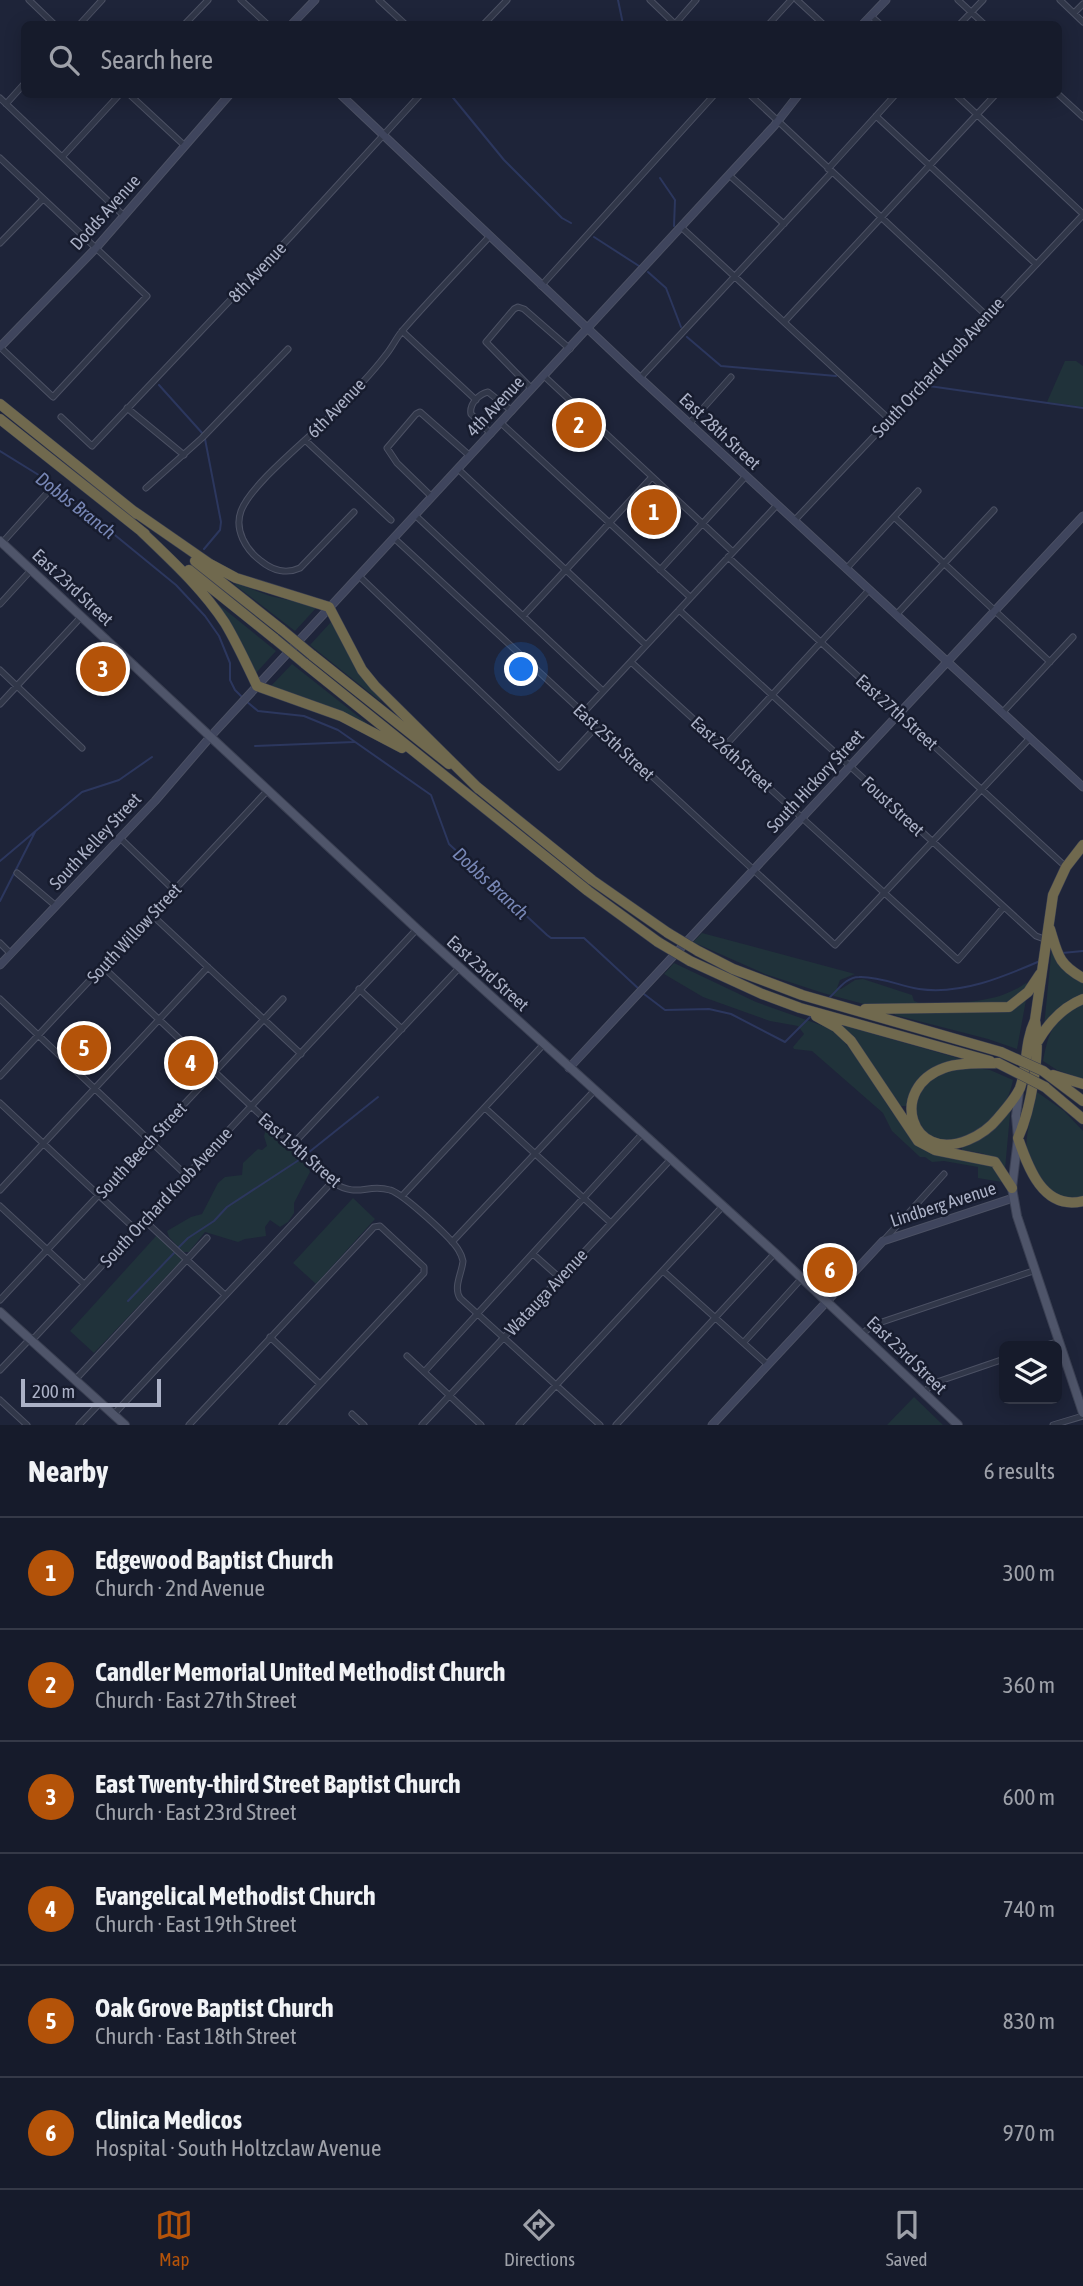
<!DOCTYPE html>
<html lang="en">
<head>
<meta charset="utf-8">
<style>
  :root { --surface:#161b2b; --page:#232837; --text:#f1f3f6; --muted:#9ea1a9; --line:#353947; --accent:#b45309 }
  body { margin:0; font-family:"Asap Condensed",sans-serif; background:var(--page); color:var(--text) }
  .controls { position:absolute; right:21px; bottom:21px; display:grid; overflow:hidden; border-radius:10px; box-shadow:0 4px 18px #0003 }
  .controls button { width:63px; height:63px; display:grid; place-items:center; padding:0; border:0; border-bottom:2px solid var(--line); background:var(--surface); color:var(--text); font:35px sans-serif }
  .scale { position:absolute; left:21px; bottom:18px; width:140px; box-sizing:border-box; padding-left:7px; border:4px solid #abb1c6; border-top:0; font-size:19px; line-height:24px; white-space:nowrap; color:#abb1c6; -webkit-text-stroke:5px #171c2e; paint-order:stroke }
  .you { position:absolute; left:522px; top:670px; width:24px; height:24px; margin:-18px; border:5px solid #fff; border-radius:50%; background:#1a73e8; box-shadow:0 0 0 10px #1a73e833 }
  .badge { display:grid; place-items:center; width:46px; height:46px; border-radius:50%; background:var(--accent); color:#fff; font-size:23px; font-weight:700 }
  .pin { position:absolute; translate:-50% -50%; border:4px solid #fff; box-shadow:0 2px 7px #0006 }
  .list { margin:0; padding:0; list-style:none }
  h2 { display:flex; justify-content:space-between; align-items:center; height:91px; margin:0; padding:0 28px; font-size:30px }
  h2 small { font-size:23px; font-weight:400; color:var(--muted) }
  .list li { display:grid; grid-template-columns:46px 1fr auto; gap:21px; align-items:center; box-sizing:border-box; height:112px; padding:0 28px; border-top:2px solid var(--line) }
  .list b { display:block; font-size:26px; white-space:nowrap }
  .list p { margin:0; font-size:23px; white-space:nowrap; color:var(--muted) }
  .list em { font-size:23px; font-style:normal; color:var(--muted) }
  .icon { flex:none; width:38px; height:38px; fill:none; stroke:currentColor; stroke-width:2; stroke-linecap:round; stroke-linejoin:round }
  .map { position:relative; flex:none; width:1083px; height:1425px; overflow:hidden }
  .search { position:absolute; background:var(--surface); box-shadow:0 4px 18px #0003; left:21px; right:21px; top:21px; height:77px; display:flex; align-items:center; gap:18px; box-sizing:border-box; padding:0 24px; border-radius:10px; color:var(--muted); font-size:26px }
  .sheet { height:763px; background:var(--surface) }
  nav { display:flex; justify-content:space-around; align-items:center; box-sizing:border-box; height:98px; border-top:2px solid var(--line); background:var(--surface); font-size:19px; color:var(--muted) }
  nav a { display:grid; justify-items:center; gap:4px }
  nav .on { color:var(--accent) }
  .map>svg:first-child { display:block }
  .green { fill:#20323a }
  .lines { fill:none; stroke-linecap:round; stroke-linejoin:round }
  .stream { stroke:#2c375e; stroke-width:2 }
  .street-casing { stroke:#4c5164; stroke-width:7 }
  .secondary-casing { stroke:#4c5164; stroke-width:9 }
  .primary-casing { stroke:#3b4053; stroke-width:10 }
  .highway-casing { stroke:#393e51; stroke-width:11 }
  .street { stroke:#313749; stroke-width:5 }
  .secondary { stroke:#3f455d; stroke-width:7 }
  .primary { stroke:#4f556a; stroke-width:8 }
  .highway { stroke:#70694e; stroke-width:10 }
  .highway-bridge-casing { stroke:#393e51; stroke-width:11; stroke-linecap:butt }
  .highway-bridge { stroke:#70694e; stroke-width:10 }
  .labels { text-anchor:middle; dominant-baseline:central; stroke-width:5; stroke-linejoin:round; paint-order:stroke }
  .street-label { font-size:18px; fill:#abb1c6; stroke:#171c2e }
  .water-label { font-size:19px; font-style:italic; fill:#7887b6; stroke:#171c2e }
</style>
</head>
<body>
<div class="map">
<svg width="1083" height="1425" viewBox="0 0 1083 1425">
  <rect width="100%" height="100%" fill="#1e2439"/>
  <path class="green" d="M1065,361H1076L1083,366V407L1047,402Z
    M236,583L270,596L311,605L316,608L295,631L235,585Z
    M208,596L276,651L256,673Z
    M331,622L360,673L381,699L380,701L310,645Z
    M292,664L373,728L270,687Z
    M702,933L855,974L840,980L837,988L841,989L855,980L863,979L912,995L914,1001L922,1004C958,1002 995,1005 1026,983L1030,987L1010,1004L871,1006L823,993L765,974L693,942Z
    M1052,946L1083,980V995L1044,1027Z
    M674,963L756,1002L829,1028L842,1039L856,1057L892,1112L917,1145L936,1154L991,1164L1002,1182L978,1178V1167L944,1161L932,1162L925,1157H920L892,1131L883,1113L812,1051L794,1049L793,1047L804,1034L798,1026L770,1021L703,997L664,974Z
    M1026,1000L1017,1049L988,1039L895,1015V1012L1011,1010Z
    M1083,1001V1079L1057,1070L1043,1061C1050,1024 1055,1023 1083,1001Z
    M838,1024L968,1061L937,1069L909,1106H897Z
    M976,1068L990,1070L1013,1080C1009,1100 999,1117 981,1128C975,1131 968,1136 962,1139C919,1156 896,1093 938,1074C950,1069 963,1069 976,1068Z
    M1037,1092L1064,1111L1083,1131V1196C1055,1203 1032,1180 1027,1154C1024,1135 1033,1111 1037,1092Z
    M1011,1104L1005,1169C994,1153 980,1153 962,1150V1145Z
    M266,1129H270C284,1141 305,1154 310,1172L294,1203V1213L288,1222L280,1227L270,1220L265,1227L266,1236L245,1239L238,1242L205,1232L189,1252H183L169,1237L167,1231L191,1217L202,1214L218,1183L225,1177L242,1175L243,1163L258,1149L262,1150L267,1146L264,1136Z
    M353,1198L375,1219L316,1284L293,1263Z
    M157,1235L182,1260L94,1353L70,1331Z
    M914,1397L943,1425H887Z"/>
  <g class="lines">
    <path class="stream" d="M618,0L623,24
      M450,94L504,160L562,218L571,223
      M660,178L675,200L674,226
      M594,237L639,266
      M648,272L666,288L681,327
      M687,337L721,366L836,376
      M159,385L203,434
      M929,386L1083,408
      M0,451L50,482L176,585L205,616L219,636L230,663V680L235,690L242,697
      M204,549L220,530L221,522L205,439
      M246,701L258,711L304,716L338,730L431,795L449,844L547,935L551,938H584L640,990
      M255,746L354,742
      M0,861L82,792L119,780L152,757
      M0,901L35,832
      M1062,953L1083,951
      M644,994L665,1010L709,1009L731,1014L785,1042L813,1014
      M829,998C838,990 846,977 859,977C879,976 900,986 919,989C961,995 1003,977 1040,961
      M308,1153L378,1097
      M179,1247L188,1238L214,1221L227,1207L302,1158
      M128,1301L174,1253"/>
    <g class="street-casing">
      <path id="street" d="M29,0L54,24
        M241,0L267,24
        M379,0L405,24
        M650,0L675,24
        M797,0L823,24
        M958,0L984,24
        M1060,0L1083,22
        M1074,13L1083,4
        M871,16L880,24
        M80,24L102,0
        M185,24L208,0
        M484,24L507,0
        M675,24L696,0
        M769,24L791,0
        M960,24L983,0
        M129,94L185,146
        M749,94L987,316
        M955,94L1083,214
        M1058,94L1083,117
        M0,98L124,216
        M6,104L24,84
        M876,116L1036,264
        M62,157L120,94
        M0,158L147,296L53,397L0,347
        M828,169L896,94
        M729,175L784,224
        M681,227L889,419
        M0,243L43,199
        M541,286L715,94
        M784,322L996,94
        M402,331L476,400
        M544,376L733,552
        M640,378L832,172
        M532,389L486,342L514,309L518,307L524,309L570,349
        M127,408L184,455
        M61,417L92,446L292,235L421,94
        M501,423L690,597
        M689,424L731,377
        M491,434L471,414C469,404 479,394 488,392L512,411
        M305,440L391,520
        M458,469L646,645
        M146,488L202,438L288,349
        M432,497L397,463L387,448L416,414L420,412L470,456
        M354,512L300,568C287,574 273,571 261,561C246,550 234,530 241,511C250,486 300,446 320,426C342,404 366,381 385,356C392,348 396,338 403,330C431,298 461,267 490,236
        M415,515L603,691
        M894,517L1050,662
        M794,521L1083,215
        M394,538L835,945L1030,738
        M2,543L48,492
        M728,557L1066,867
        M846,569L918,491
        M660,570L746,476
        M359,576L559,767L597,726
        M0,604L32,569
        M679,610L1036,936L1047,940
        M896,615L994,510
        M523,616L652,477
        M631,662L958,960L1004,907
        M0,670L82,748
        M0,704L81,617
        M583,713L777,505
        M1002,713L1073,637
        M724,747L869,590
        M120,838L174,890
        M17,873L56,906
        M152,915L301,1054
        M0,943L11,954
        M103,967L332,1182C359,1199 366,1183 390,1190C402,1193 453,1239 459,1251C461,1254 462,1257 463,1261C462,1273 453,1287 460,1298L600,1425
        M359,989L402,1029
        M0,999L186,1175
        M0,1076L268,790
        M0,1103L135,1229
        M485,1108L611,1223
        M293,1144L459,968
        M0,1190L208,967
        M402,1196L543,1045
        M0,1206L84,1284
        M144,1220L225,1295
        M883,1241L944,1174
        M452,1242L595,1090
        M533,1254L560,1278
        M663,1271L768,1365
        M0,1300L283,999
        M862,1334L873,1325L1036,1270
        M270,1337L320,1384
        M744,1342L802,1278
        M1043,1346L1060,1341
        M407,1356L481,1425
        M0,1370L26,1343L36,1336L417,929
        M424,1372L643,1133
        M75,1380L207,1238
        M923,1393L934,1383L1004,1359
        M0,1400L27,1425
        M352,1414L364,1425
        M113,1415L332,1182
        M79,1425L100,1403
        M189,1425L374,1227L380,1226L424,1267V1273L282,1425
        M422,1425L671,1159
        M519,1425L723,1206
        M616,1425L775,1253
        M1053,1425L1083,1416"/>
    </g>
    <g class="secondary-casing">
      <path id="secondary" d="M292,24L315,0
        M863,24L886,0
        M340,94L640,378L1083,787
        M0,347L96,248L230,94
        M0,965L155,801L211,736L774,126L799,94
        M569,1068L1083,516
        M712,1425L883,1241L1013,1198"/>
    </g>
    <g class="primary-casing">
      <path id="primary" d="M0,541L417,929L775,1253L958,1425
        M1019,1092L1016,1116L1018,1138L1012,1188L1017,1216L1083,1413
        M0,1312L125,1425"/>
    </g>
    <g class="highway-casing">
      <path id="highway" d="M0,404L137,514
        M0,419L145,534
        M132,510L210,564L236,578L329,607L362,670L375,686L479,789
        M141,531C171,560 202,588 225,623C237,643 247,665 257,686L341,716L402,748
        M195,561L282,630
        M189,570L275,639
        M312,655L449,764
        M304,663L588,891L658,942
        M477,787L592,880L668,933
        M1050,929C1058,955 1058,964 1083,978
        M698,951L733,969L802,995L1001,1052
        M690,961L762,994L800,1008L990,1061
        M865,1009L1009,1007L1028,992L1040,974
        M816,1016L836,1027L851,1041L918,1141L935,1150L995,1162L1012,1188
        M1035,1020C1041,1052 1031,1109 1018,1138C1028,1167 1043,1211 1083,1201
        M1038,1041C1049,1022 1063,1007 1083,999
        M998,1063C980,1064 961,1062 944,1068C888,1088 910,1164 968,1140C980,1135 990,1128 998,1118C1005,1110 1016,1097 1020,1088C1028,1066 1024,1044 1035,1020L1053,895L1066,867L1083,845
        M1043,1071L1083,1101
        M1053,1075L1083,1084
        M1045,1087L1083,1119"/>
    </g>
    <use href="#street" class="street"/>
    <use href="#secondary" class="secondary"/>
    <use href="#primary" class="primary"/>
    <use href="#highway" class="highway"/>
    <g class="highway-bridge-casing">
      <path id="highway-bridge" d="M282,630L312,655
        M275,639L304,663
        M668,933L698,951
        M658,942L690,961
        M1001,1052L1043,1071
        M998,1063L1045,1087"/>
    </g>
    <use href="#highway-bridge" class="highway-bridge"/>
  </g>
  <g class="labels">
    <g class="street-label">
      <text transform="translate(105 212) rotate(-48)">Dodds Avenue</text>
      <text transform="translate(257 272) rotate(-47)">8th Avenue</text>
      <text transform="translate(938 367) rotate(-47)">South Orchard Knob Avenue</text>
      <text transform="translate(495 406) rotate(-47)">4th Avenue</text>
      <text transform="translate(336 408) rotate(-46)">6th Avenue</text>
      <text transform="translate(720 431) rotate(43)">East 28th Street</text>
      <text transform="translate(73 587) rotate(43)">East 23rd Street</text>
      <text transform="translate(897 712) rotate(42)">East 27th Street</text>
      <text transform="translate(614 742) rotate(43)">East 25th Street</text>
      <text transform="translate(732 754) rotate(42)">East 26th Street</text>
      <text transform="translate(815 781) rotate(-47)">South Hickory Street</text>
      <text transform="translate(893 806) rotate(43)">Foust Street</text>
      <text transform="translate(95 841) rotate(-47)">South Kelley Street</text>
      <text transform="translate(134 933) rotate(-47)">South Willow Street</text>
      <text transform="translate(488 973) rotate(42)">East 23rd Street</text>
      <text transform="translate(141 1150) rotate(-47)">South Beech Street</text>
      <text transform="translate(300 1150) rotate(41)">East 19th Street</text>
      <text transform="translate(166 1197) rotate(-47)">South Orchard Knob Avenue</text>
      <text transform="translate(943 1204) rotate(-18)">Lindberg Avenue</text>
      <text transform="translate(546 1292) rotate(-47)">Watauga Avenue</text>
      <text transform="translate(907 1355) rotate(44)">East 23rd Street</text>
    </g>
    <g class="water-label">
      <text transform="translate(76 505) rotate(38)">Dobbs Branch</text>
      <text transform="translate(491 883) rotate(43)">Dobbs Branch</text>
    </g>
  </g>
</svg>
<div class="controls">
<button><svg class="icon" aria-label="layers" viewBox="0 0 24 24"><path d="M12 4l9 5-9 5-9-5zM3 14l9 5 9-5"/></svg></button>
</div>
<div class="scale">200 m</div>
<div class="you"></div>
<div class="pin badge" style="left:654px;top:512px">1</div>
<div class="pin badge" style="left:579px;top:425px">2</div>
<div class="pin badge" style="left:103px;top:669px">3</div>
<div class="pin badge" style="left:191px;top:1063px">4</div>
<div class="pin badge" style="left:84px;top:1048px">5</div>
<div class="pin badge" style="left:830px;top:1270px">6</div>
<div class="search"><svg class="icon" aria-label="search" viewBox="0 0 24 24"><circle cx="10" cy="10" r="6"/><path d="M15 15l6 6"/></svg>Search here</div>
</div>
<section class="sheet">
<h2>Nearby<small>6 results</small></h2>
<ul class="list">
<li><span class="badge">1</span><div><b>Edgewood Baptist Church</b><p>Church · 2nd Avenue</p></div><em>300 m</em></li>
<li><span class="badge">2</span><div><b>Candler Memorial United Methodist Church</b><p>Church · East 27th Street</p></div><em>360 m</em></li>
<li><span class="badge">3</span><div><b>East Twenty-third Street Baptist Church</b><p>Church · East 23rd Street</p></div><em>600 m</em></li>
<li><span class="badge">4</span><div><b>Evangelical Methodist Church</b><p>Church · East 19th Street</p></div><em>740 m</em></li>
<li><span class="badge">5</span><div><b>Oak Grove Baptist Church</b><p>Church · East 18th Street</p></div><em>830 m</em></li>
<li><span class="badge">6</span><div><b>Clinica Medicos</b><p>Hospital · South Holtzclaw Avenue</p></div><em>970 m</em></li>
</ul>
</section>
<nav>
<a class="on"><svg class="icon" aria-label="map" viewBox="0 0 24 24"><path d="M3 6l6-2 6 2 6-2v14l-6 2-6-2-6 2zM9 4v14M15 6v14"/></svg>Map</a>
<a><svg class="icon" aria-label="directions" viewBox="0 0 24 24"><path d="M12 3l9 9-9 9-9-9zM9 14v-3h6M13 9l2 2-2 2"/></svg>Directions</a>
<a><svg class="icon" aria-label="saved" viewBox="0 0 24 24"><path d="M7 4h10v16l-5-4-5 4z"/></svg>Saved</a>
</nav>
</body>
</html>
